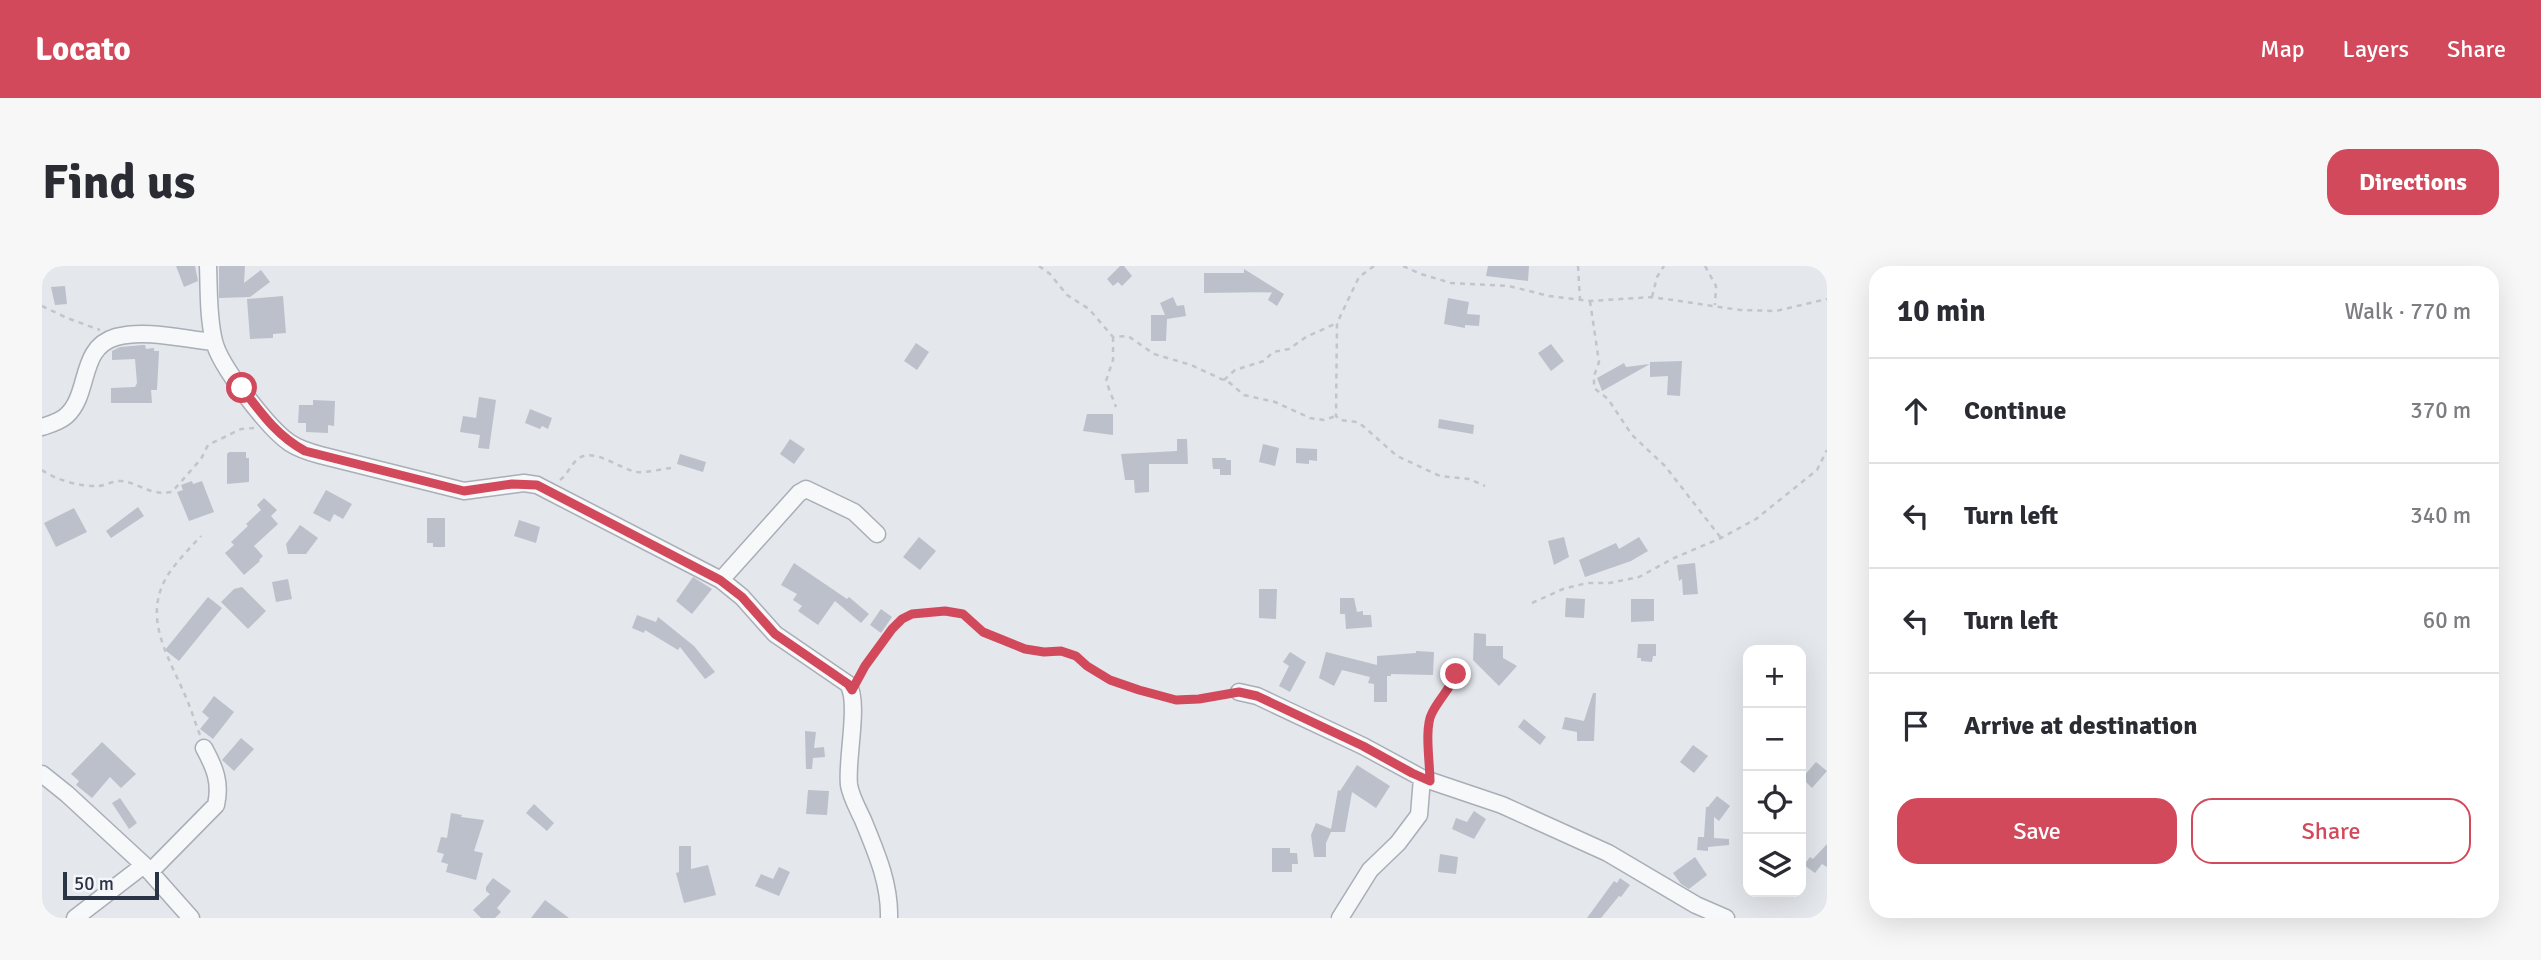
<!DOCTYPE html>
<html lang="en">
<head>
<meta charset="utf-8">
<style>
  :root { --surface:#fff; --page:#f7f7f7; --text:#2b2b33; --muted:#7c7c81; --line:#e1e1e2; --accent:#d1495b }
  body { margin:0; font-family:Signika,sans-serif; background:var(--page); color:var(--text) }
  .controls { position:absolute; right:21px; bottom:21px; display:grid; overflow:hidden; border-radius:14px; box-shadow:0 7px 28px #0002 }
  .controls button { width:63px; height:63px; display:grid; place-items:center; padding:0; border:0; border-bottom:2px solid var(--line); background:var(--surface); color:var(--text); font:35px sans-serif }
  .scale { position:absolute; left:21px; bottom:18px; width:96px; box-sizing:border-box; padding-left:7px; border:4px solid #2b3445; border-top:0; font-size:19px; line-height:24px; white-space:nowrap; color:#2b3445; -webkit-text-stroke:5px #f4f6f9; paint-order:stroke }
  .stop { position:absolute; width:21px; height:21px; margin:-16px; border:5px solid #d1495b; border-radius:50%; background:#fff }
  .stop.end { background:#d1495b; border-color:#fff; box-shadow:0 2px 7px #0008 }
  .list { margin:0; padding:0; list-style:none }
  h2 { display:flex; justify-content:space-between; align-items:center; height:91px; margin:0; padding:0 28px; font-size:30px }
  h2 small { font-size:23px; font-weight:400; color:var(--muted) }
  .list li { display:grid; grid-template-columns:46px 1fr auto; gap:21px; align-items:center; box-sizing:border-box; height:105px; padding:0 28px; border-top:2px solid var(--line) }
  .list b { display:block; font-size:26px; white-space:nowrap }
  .list em { font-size:23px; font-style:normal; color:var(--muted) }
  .actions { display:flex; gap:14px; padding:21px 28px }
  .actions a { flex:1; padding:16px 0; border:2px solid var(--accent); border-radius:21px; text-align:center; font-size:24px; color:var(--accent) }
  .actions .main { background:var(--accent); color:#fff }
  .icon { flex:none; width:38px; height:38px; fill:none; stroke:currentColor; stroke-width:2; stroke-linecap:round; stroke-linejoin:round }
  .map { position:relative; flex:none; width:1785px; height:652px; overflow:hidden; border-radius:21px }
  header { display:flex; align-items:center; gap:42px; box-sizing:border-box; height:98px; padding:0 35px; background:var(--accent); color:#fff }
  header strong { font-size:33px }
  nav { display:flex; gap:38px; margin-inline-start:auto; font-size:24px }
  .intro { display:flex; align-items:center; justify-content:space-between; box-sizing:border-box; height:168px; padding:0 42px }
  h1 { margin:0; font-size:49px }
  .button { padding:18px 32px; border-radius:21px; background:var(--accent); color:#fff; font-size:24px; font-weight:700 }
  main { display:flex; gap:42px; padding:0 42px }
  aside { flex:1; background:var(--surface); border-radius:21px; box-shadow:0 7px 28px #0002 }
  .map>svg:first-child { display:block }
  .building { fill:#bbc0ca }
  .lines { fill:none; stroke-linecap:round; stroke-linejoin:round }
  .minor-casing { stroke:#a9aeb7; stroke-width:19 }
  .path { stroke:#c2c5cb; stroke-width:2.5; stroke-dasharray:5 5; stroke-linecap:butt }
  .minor { stroke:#f7f8fa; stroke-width:16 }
  .route { stroke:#d1495b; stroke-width:9 }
</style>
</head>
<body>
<header>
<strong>Locato</strong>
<nav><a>Map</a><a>Layers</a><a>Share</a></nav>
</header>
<div class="intro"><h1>Find us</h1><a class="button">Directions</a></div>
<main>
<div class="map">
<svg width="1785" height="652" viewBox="0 0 1785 652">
  <rect width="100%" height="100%" fill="#e4e7ec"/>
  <path class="building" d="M134,0H153L156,15L142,21Z
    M177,0H203L202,17L219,4L228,16L208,31L177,32Z
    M1078,0H1082L1090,10L1080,20L1076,16L1071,20L1065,13Z
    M1446,0H1487L1486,15L1444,10Z
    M1202,3L1242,28L1235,40L1226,34L1230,26L1162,27V7H1202Z
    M23,20L25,38L13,39L9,21Z
    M241,30L244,67L231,68V72L208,73L205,33Z
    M1131,31L1135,40L1142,39L1144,50L1125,53L1124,75H1109V49H1123L1118,37Z
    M1406,32L1427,36L1425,48L1438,49L1437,60L1423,59V62L1402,58Z
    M874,77L887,86L875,104L862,95Z
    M1509,78L1522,95L1509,105L1496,87Z
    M101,79H103L104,83L112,82V85H117L115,124H109L110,137H69V122L93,121L95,117L93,93L70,94V85L78,81Z
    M1640,95L1638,130L1625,129L1626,110L1608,111V96Z
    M1582,97L1584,101L1608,98L1560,125L1555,112Z
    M437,131L454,134L447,183L436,182L438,169L418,166L421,150L434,152Z
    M271,134L293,135L292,160L286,159V167L264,166V157H256L257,139H271Z
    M488,143L510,152L506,163L500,160L498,163L483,157Z
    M1045,148H1071V169L1041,165Z
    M1397,153L1432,159L1431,168L1396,162Z
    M748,173L763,183L752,198L738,188Z
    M1135,173H1145L1146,198H1107V226L1093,227L1092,214H1083L1079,188L1135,185Z
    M1221,178L1237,182L1233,200L1217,196Z
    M1254,182L1275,183V195L1267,194V198L1254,197Z
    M187,186H204V192H207V216L185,218V188Z
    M638,188L664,196L661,206L635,198Z
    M1170,192H1184V194H1189V209H1178V203H1171Z
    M150,215L151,218L160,215L172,246L147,255L135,226L141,224L139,219Z
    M284,224L310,238L301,253L292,248L288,256L271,247Z
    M222,232L235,244L229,250L236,258L212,280L221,290L217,294L218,295L202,309L183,287L192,279L189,276L206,260L204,258L219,244L215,239Z
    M96,241L102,250L69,272L64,265Z
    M32,242L45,266L14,281L2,257Z
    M385,252H403V281H391V277H385Z
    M477,254L498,261L494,277L472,270Z
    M258,259L276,272L264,288H246L244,278Z
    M877,271L894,285L878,304L861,291Z
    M1522,271L1527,291L1512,299L1506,275Z
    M1597,271L1606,285L1589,295L1543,311L1537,294L1574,277L1577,283Z
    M752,297L805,333L807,331L827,348L819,357L793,335L776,359L756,345L760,340L751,334L755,328L739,319Z
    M1653,297L1656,328L1641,329L1640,313L1637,315L1635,299Z
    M651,311L670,323L650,348L634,335Z
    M246,313L250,333L234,336L230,316Z
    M200,321L224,345L206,363L179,336L192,323Z
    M1217,323H1235L1234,353L1217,352Z
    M166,331L180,342L137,395L123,384Z
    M1298,332H1312L1315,346L1321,345V349H1329L1330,361L1304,363L1303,348H1298Z
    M1524,332L1543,333L1542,352L1523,351Z
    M1589,333H1612V355L1589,356Z
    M839,343L850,351L839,367L828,359Z
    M595,349L614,356L616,351L652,380L673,406L663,413L638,381L636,384L603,364L602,367L590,362Z
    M1432,367L1444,368V380H1461V392L1475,400L1457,420L1431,394Z
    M1596,378H1614V390H1611L1610,396L1599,395V392H1595Z
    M1374,385L1392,386L1391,409L1349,408V410H1345V436H1332V418L1326,417L1328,411L1300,404L1292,420L1277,412L1284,386L1335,399V390L1374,387Z
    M1248,386L1264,396L1248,426L1237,420L1247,400L1241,396Z
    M1551,427H1554L1552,475H1535V466L1520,463L1523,451L1542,455Z
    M172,430L192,446L171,473L158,463L167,452L160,446Z
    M1482,453L1504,471L1498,479L1476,461Z
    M763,465L774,466L772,482L782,481L783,491L771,492L770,503H764Z
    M199,472L212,483L192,505L180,494Z
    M60,476L94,508L79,522L68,511L50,532L34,519L37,515L29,508Z
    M1651,479L1666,490L1652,507L1638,496Z
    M1774,496L1785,505L1770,522L1760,512Z
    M1315,499L1348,520L1334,542L1310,526L1303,566H1289L1284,577V591H1272L1269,569L1274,557L1289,563L1296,524L1298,525Z
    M766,524L787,525L785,549L764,548Z
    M1675,530L1688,540L1677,555L1672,551V572L1687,573V579L1666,581V585L1655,584L1656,571H1662L1664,541H1666Z
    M78,532L95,557L87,563L70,537Z
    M492,538L512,557L505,565L484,547Z
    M1432,545L1444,553L1432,573L1410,563L1414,552L1425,556Z
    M409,547L420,549L419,551L442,554L432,585L441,587L434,614L404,606L406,598L399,596L402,588L395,586L399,571L405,572Z
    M1785,578V601L1780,598L1773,607L1762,599L1768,591L1771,593Z
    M637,580H649V603L666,599L674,629L642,637L634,607L637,606Z
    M1230,582H1248V587H1255L1256,598H1250V606H1230Z
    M1398,588L1416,591L1414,608L1396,606Z
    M1653,591L1665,609L1647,623L1639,618L1631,607Z
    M737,601L748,606L737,630L713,620L719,608L731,613Z
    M451,612L469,625L455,642L459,646L453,652H439L431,644L448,628L444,625V621Z
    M1578,612L1588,619L1579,631L1577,630L1559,652H1545L1572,615L1575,617Z
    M503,634L527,652H489Z"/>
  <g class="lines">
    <g class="minor-casing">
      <path id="minor" d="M166,0C167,25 166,51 172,75C177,99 227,163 248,177C257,183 267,186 278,189L422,225L482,217L495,219L679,314L700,331L733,368L806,418C818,436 804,494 807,519C809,531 816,543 821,554C834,586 848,617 847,652
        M0,161C9,158 17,156 24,150C49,128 36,82 74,71C104,63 141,73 172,76
        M679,314L757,227L764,223L812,246L835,268
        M1197,426L1215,430L1321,480L1380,512L1460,539L1566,587L1654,639L1684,652
        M0,508L25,528L102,599L149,652
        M108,606L174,539C179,517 173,502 162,482
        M33,652L102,599
        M1298,652L1328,604L1356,577L1377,549L1380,512"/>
    </g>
    <path class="path" d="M997,0L1008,8L1025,29L1047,43L1071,71L1086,70L1112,88L1149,99L1188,117L1202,129L1233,136L1268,152L1282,154L1294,150
      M1332,0L1317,11L1295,57L1294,150L1298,154L1315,156L1321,160L1355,190L1398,210L1427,213L1443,220
      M1361,0L1379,8L1409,17L1467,20L1507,30L1548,35L1610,31L1698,44L1734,45L1785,33
      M1536,0L1538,34
      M1663,0L1674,20L1673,39
      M1610,31L1615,11L1622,0
      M1548,35L1557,96L1552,110V122L1566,133L1590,169L1623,200L1679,272
      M0,40L25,52L58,64
      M1071,71V94L1064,115L1074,141
      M1182,114L1193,104L1222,95L1231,86L1247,83L1264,71L1295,57
      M0,204C13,214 40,221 57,220C64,219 71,215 78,215C98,216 105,230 130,226L159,193L166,179L199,163L212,162
      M518,214C526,208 529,198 536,193C551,180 579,204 595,206C606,207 618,203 629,202
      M1490,337L1521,323L1545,317H1567L1597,311L1632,292L1679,272L1714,253L1775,204L1785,184
      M817,412C827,394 850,354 870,348C886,344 914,342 927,352C933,356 937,363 942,367C956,375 987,386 1003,386C1010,387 1017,385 1024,387C1039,392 1051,404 1064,411C1101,432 1143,437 1183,429
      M158,469C153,457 150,445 145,434C129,394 100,355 124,312C133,297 147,283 159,270
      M1388,501C1388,484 1382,461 1390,446C1397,432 1408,422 1414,408"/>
    <use href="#minor" class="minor"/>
  </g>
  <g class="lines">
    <path class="route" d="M200,122C219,147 235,170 263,185L422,225L470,218L495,219L678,314L700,331L733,368L806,418L810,424L823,400L850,363L860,353L870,348L903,345L921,348L941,366L983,383L1002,386L1019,385L1034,390L1045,400L1068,414L1097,424L1134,434L1157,433L1197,426L1215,430L1321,480L1370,507L1388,515C1388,497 1382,462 1390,447C1397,433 1408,423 1414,408"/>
  </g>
</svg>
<div class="controls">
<button>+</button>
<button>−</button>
<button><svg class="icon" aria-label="locate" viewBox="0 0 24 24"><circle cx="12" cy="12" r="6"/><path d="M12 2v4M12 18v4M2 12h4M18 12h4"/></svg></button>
<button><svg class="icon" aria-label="layers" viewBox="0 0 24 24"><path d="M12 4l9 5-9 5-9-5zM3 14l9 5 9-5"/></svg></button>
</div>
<div class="scale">50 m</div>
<div class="stop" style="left:200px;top:122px"></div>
<div class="stop end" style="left:1414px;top:408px"></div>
</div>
<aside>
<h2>10 min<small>Walk · 770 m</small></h2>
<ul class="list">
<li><svg class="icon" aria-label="ahead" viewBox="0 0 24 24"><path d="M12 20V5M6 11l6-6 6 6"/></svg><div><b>Continue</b></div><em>370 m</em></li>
<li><svg class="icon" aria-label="left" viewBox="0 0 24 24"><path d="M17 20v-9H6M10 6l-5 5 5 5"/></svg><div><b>Turn left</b></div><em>340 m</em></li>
<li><svg class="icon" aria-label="left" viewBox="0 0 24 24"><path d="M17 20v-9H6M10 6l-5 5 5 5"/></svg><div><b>Turn left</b></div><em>60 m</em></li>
<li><svg class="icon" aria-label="arrive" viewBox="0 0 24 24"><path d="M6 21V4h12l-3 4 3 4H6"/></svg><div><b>Arrive at destination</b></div></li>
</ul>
<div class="actions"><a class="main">Save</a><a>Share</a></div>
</aside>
</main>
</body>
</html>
